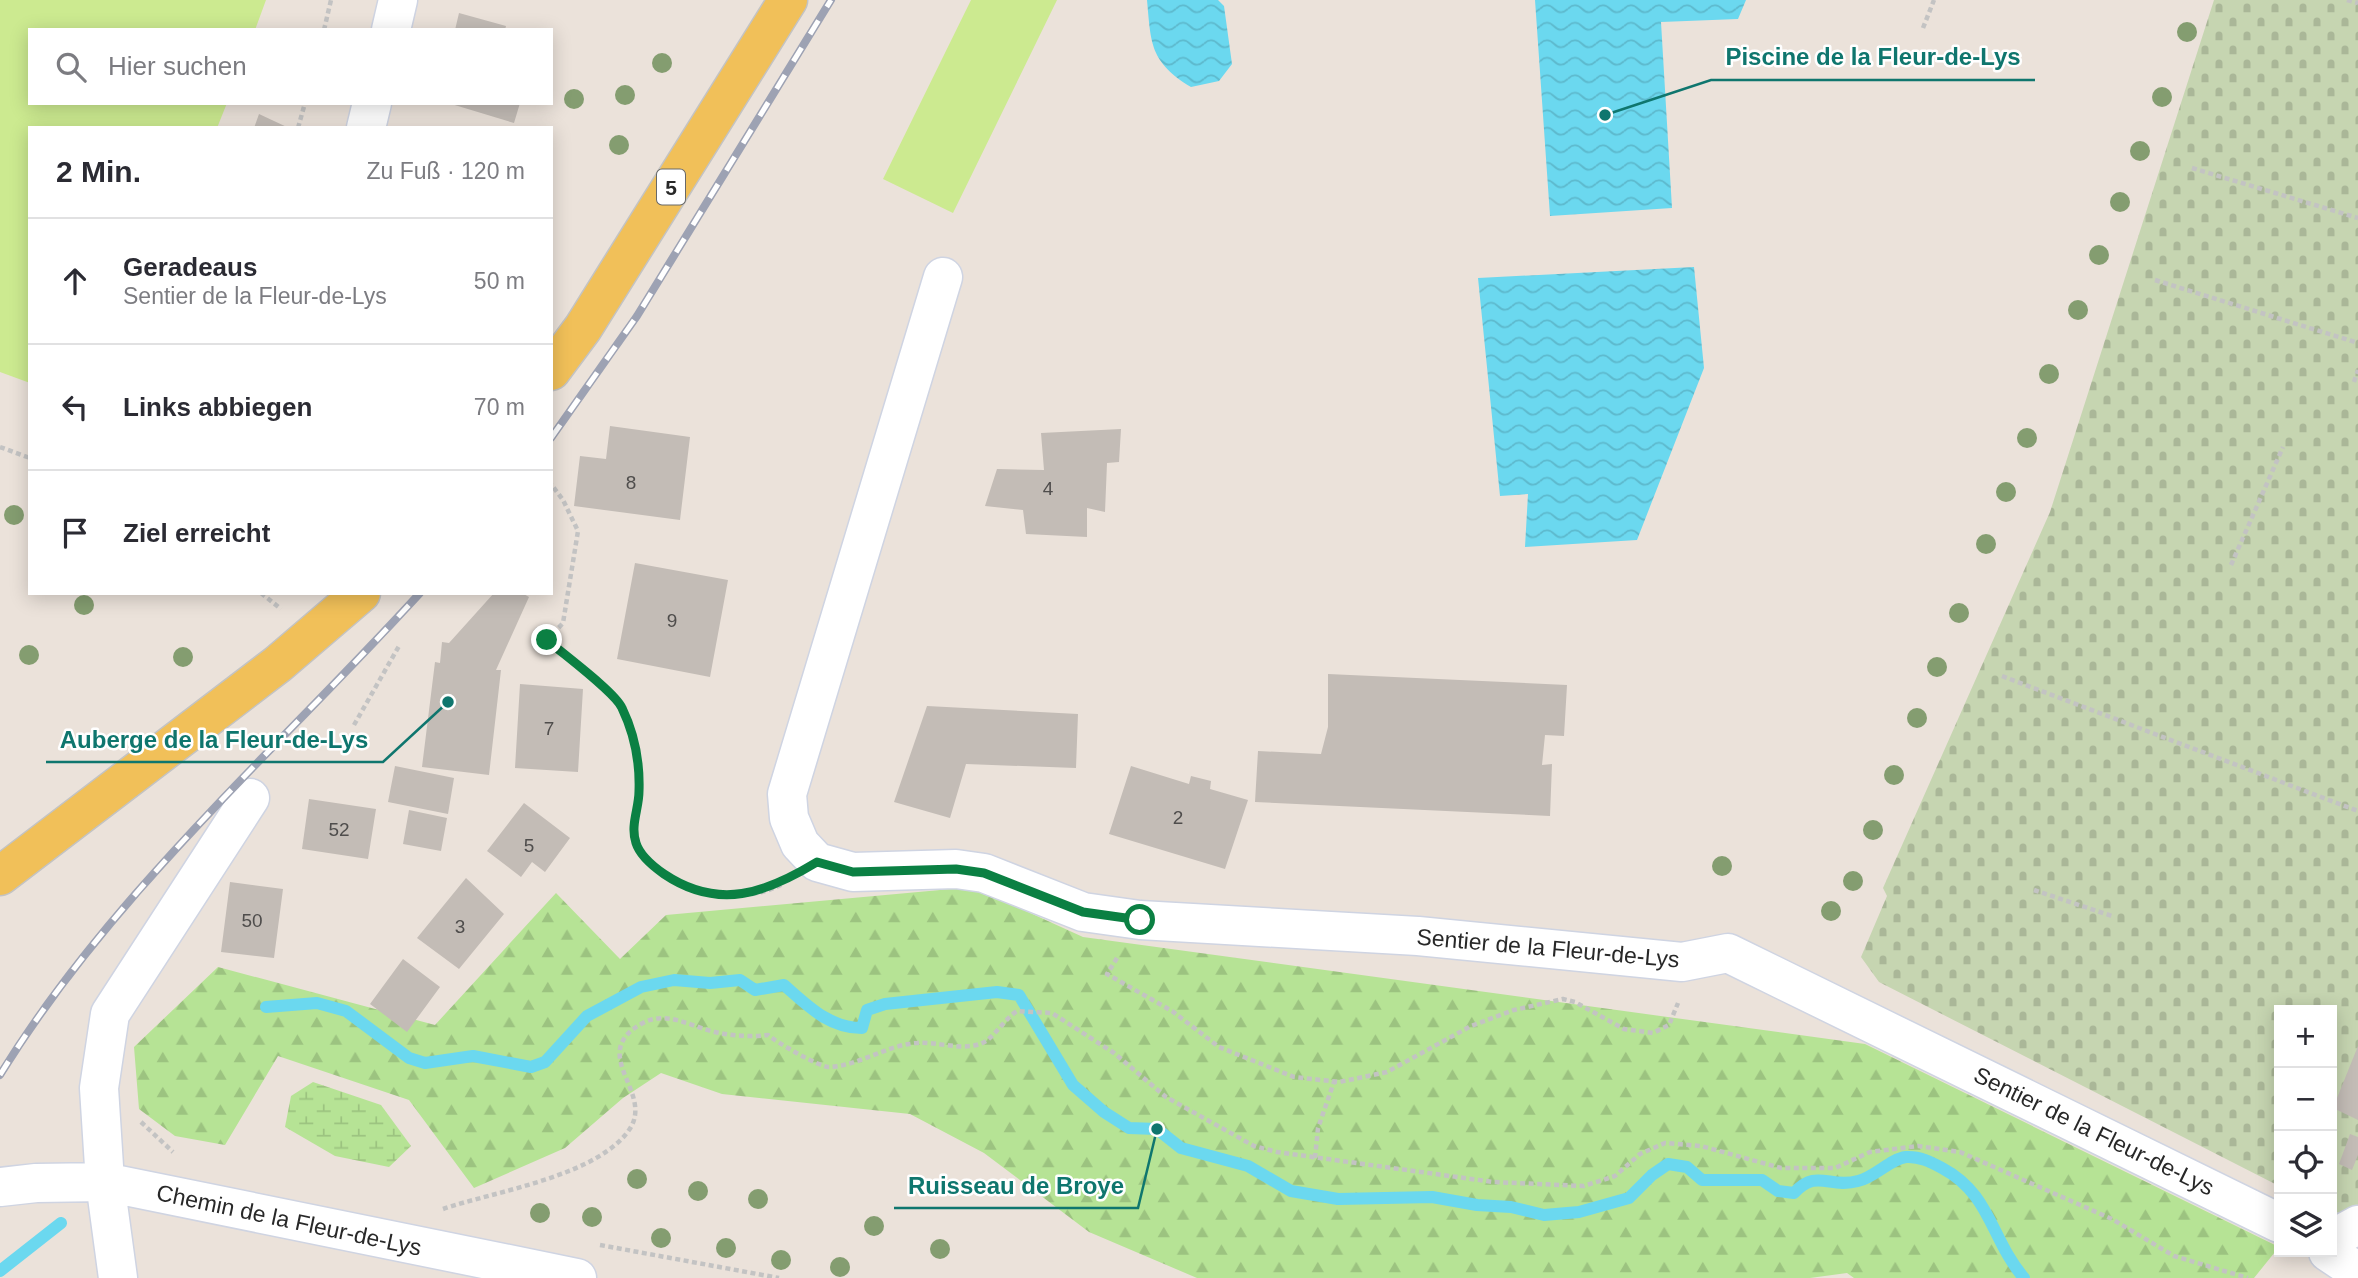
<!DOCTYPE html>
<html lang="de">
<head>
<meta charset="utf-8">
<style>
  :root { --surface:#fff; --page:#f7f7f7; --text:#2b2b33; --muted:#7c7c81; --line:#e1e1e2 }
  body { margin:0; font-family:Arial,sans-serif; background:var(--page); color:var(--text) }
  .controls { position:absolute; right:21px; bottom:21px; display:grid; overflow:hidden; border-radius:0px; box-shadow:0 4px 18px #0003 }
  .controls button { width:63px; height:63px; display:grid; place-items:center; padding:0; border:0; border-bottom:2px solid var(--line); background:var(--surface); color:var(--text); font:35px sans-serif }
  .stop { position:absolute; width:21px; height:21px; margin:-16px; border:5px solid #0b8043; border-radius:50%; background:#fff }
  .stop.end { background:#0b8043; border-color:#fff; box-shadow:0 2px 7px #0008 }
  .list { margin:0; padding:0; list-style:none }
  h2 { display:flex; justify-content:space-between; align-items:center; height:91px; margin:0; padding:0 28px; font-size:30px }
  h2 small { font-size:23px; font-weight:400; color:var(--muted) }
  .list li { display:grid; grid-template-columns:46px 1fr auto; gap:21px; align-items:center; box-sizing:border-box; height:126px; padding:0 28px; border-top:2px solid var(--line) }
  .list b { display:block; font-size:26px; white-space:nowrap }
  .list p { margin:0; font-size:23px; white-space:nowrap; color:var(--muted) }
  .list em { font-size:23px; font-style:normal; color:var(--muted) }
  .icon { flex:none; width:38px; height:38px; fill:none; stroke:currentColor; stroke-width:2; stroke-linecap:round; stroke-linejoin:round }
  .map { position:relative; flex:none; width:2358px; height:1278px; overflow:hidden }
  .search { position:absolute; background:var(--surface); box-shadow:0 4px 18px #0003; left:28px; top:28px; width:525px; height:77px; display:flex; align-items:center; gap:18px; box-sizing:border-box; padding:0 24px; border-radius:0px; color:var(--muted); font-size:26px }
  .panel { position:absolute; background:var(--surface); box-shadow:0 4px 18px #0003; left:28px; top:126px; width:525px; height:469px; border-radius:0px }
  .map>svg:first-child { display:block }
  .forest { fill:url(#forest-firs) }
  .wetland { fill:url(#wetland-marsh) }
  .cemetery { fill:url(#cemetery-stones) }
  .pitch { fill:#ccea90 }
  .water { fill:url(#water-waves) }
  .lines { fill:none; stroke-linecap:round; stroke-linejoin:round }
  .stream { stroke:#6bd8ef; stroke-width:12 }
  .building { fill:#c3bcb6 }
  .minor-casing { stroke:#cfd4e2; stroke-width:41 }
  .major-casing { stroke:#c3c3c3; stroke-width:41 }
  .path { stroke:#c3c3c3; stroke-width:4.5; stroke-dasharray:5 3.5; stroke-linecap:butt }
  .minor { stroke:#fff; stroke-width:38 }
  .major { stroke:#f1c059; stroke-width:38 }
  .rail-casing { stroke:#9da2b3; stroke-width:8 }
  .rail { stroke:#fff; stroke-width:5; stroke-dasharray:16; stroke-linecap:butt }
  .tree { fill:#849d70 }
  .route { stroke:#0b8043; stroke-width:9 }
  .labels { text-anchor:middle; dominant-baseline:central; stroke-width:5; stroke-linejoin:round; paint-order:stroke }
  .number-label { font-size:19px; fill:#4f4d4c }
  .shield { fill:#fff; stroke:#686868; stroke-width:2 }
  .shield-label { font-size:21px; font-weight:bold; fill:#282828 }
  .street-label { font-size:23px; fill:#282828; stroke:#fff }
  .leader { fill:none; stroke:#0f766e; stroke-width:2.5 }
  .callout-dot { fill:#0f766e; stroke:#fff; stroke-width:2.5 }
  .callout-label { font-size:24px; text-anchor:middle; font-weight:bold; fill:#0f766e; stroke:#fff; stroke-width:5; stroke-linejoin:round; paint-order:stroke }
</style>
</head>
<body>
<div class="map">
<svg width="2358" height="1278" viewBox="0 0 2358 1278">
  <defs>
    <pattern id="forest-firs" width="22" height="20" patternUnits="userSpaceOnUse" patternTransform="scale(1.75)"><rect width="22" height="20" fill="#b6e395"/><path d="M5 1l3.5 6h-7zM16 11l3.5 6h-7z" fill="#9cc380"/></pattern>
    <pattern id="wetland-marsh" width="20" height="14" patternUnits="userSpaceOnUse" patternTransform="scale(1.75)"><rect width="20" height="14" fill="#b6e395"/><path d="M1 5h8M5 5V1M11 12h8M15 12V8" fill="none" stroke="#9cc380"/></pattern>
    <pattern id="cemetery-stones" width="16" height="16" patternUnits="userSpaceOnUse" patternTransform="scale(1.75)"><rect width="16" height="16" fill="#c6d5b1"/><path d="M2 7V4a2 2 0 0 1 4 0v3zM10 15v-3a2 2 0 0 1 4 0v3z" fill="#aab798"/></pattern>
    <pattern id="water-waves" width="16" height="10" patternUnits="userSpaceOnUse" patternTransform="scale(1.75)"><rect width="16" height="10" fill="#6bd8ef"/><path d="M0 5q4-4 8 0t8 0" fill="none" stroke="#5db9cd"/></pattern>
  </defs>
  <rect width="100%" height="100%" fill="#ebe2da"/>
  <path class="forest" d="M973,887L1083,937L1865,1044L2279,1247L2254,1278H1854L1847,1273L1810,1278H1197L1089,1232L984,1153L910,1114L722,1094L661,1073L623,1098L565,1148L474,1188L409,1100L278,1056L225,1145L175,1136L139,1109L134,1047L218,967L435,1025L556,893L620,959L666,915Z"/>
  <path class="wetland" d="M313,1082L381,1105L411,1146L389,1167L335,1156L285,1127L291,1096Z"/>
  <path class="cemetery" d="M2214,0H2358V1222L2332,1210V1010H2279V1186L1879,982L1861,957L1887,896L1883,888L2050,512Z"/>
  <path class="pitch" d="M0,0H266L255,30H30V103H227L217,128H30V383L0,372Z
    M971,0H1057L953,213L883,179Z"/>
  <path class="water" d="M1147,0H1218L1224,6L1232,64L1219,81L1191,87C1150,62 1151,44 1147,0Z
    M1535,0H1746L1738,19L1661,22L1672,208L1550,216Z
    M1694,267L1704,368L1637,540L1525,547L1528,494L1500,496L1478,278Z"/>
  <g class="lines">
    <path class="stream" d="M266,1007L317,1003L346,1011L409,1058L425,1063L473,1056L531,1067L545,1062L587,1016L641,987L674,980L710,983L740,980L755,990L784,985C808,1006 829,1028 862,1028L867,1010L885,1004L997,992L1019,995L1073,1085L1104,1112L1129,1128L1157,1129L1181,1148L1248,1166L1291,1191L1338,1199L1432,1197L1477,1205L1511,1207L1544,1215L1579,1212L1629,1198L1652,1175L1668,1164L1687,1167L1702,1180H1762L1778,1191L1794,1193C1817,1168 1829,1189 1858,1181C1875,1177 1890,1159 1906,1157C1919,1156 1931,1162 1942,1168C1991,1194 1990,1238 2024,1278
      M0,1271L61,1223"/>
  </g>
  <path class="building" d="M459,13L506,26L505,30H455Z
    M448,103H520L514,123Z
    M259,114L289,128H254Z
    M610,426L690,437L680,520L574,506L580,456L606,459Z
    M1121,429L1119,462L1107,463L1105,512L1087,508V537L1026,534L1023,510L985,506L997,469L1044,470L1041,433Z
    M635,563L728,580L710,677L617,659Z
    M494,593H522L529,597L496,670H501L489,775L422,767L435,662L440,663L442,642L449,643Z
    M1328,674L1567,685L1564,736L1545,735L1542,765L1552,764L1550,816L1255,802L1258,751L1321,754L1328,727Z
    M520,684L583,689L578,772L515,768Z
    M927,706L1078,714L1076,768L966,764L950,818L894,802Z
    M395,766L454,778L448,814L388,802Z
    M1131,766L1189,784L1191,776L1211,781L1210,789L1248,800L1225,869L1109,834Z
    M309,799L376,809L368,859L302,849Z
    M524,803L570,838L545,872L532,862L521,877L487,851Z
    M409,810L447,818L441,851L403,844Z
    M466,878L504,914L459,969L417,938Z
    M230,882L283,889L274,958L221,952Z
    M403,959L440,987L407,1032L370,1004Z
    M2358,1046V1120L2333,1108Z
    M2350,1134L2358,1137V1155L2352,1170L2339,1164Z"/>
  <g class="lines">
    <g class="minor-casing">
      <path id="minor" d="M391,30L398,0
        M366,128L372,103
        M943,277L787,794L789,818L800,844L817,862L853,872L956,869L984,873L1083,912L1140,920L1418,936L1682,962L1728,953L2279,1223
        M0,1187L36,1183L105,1182L577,1278
        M2332,1239L2358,1225
        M2328,1252L2358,1272
        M118,1278L105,1182L99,1088L110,1014L250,798"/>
    </g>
    <g class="major-casing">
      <path id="major" d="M551,371L583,328L788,0
        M0,876L278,664L361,593"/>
    </g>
    <path class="path" d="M2347,0L2358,3
      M1923,28L1934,0
      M324,30L331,0
      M298,128L305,103
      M2192,168L2358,218
      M2155,280L2358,343
      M2354,382L2358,370
      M0,447L30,458
      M2231,565L2283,447
      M261,593L281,609
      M535,629C551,644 614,693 622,707C634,732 642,768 639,795C637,812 631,826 636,842C637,849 643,854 647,859C677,895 743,907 784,883
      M547,640L563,623L578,531L563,500L551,484
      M2002,676L2358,811
      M354,725L399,646
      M2034,890L2112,916
      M1117,958L1107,974L1172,1011L1219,1047L1294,1077L1339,1082L1387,1072L1471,1026L1514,1010L1563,999L1575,1002L1624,1029L1653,1033L1669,1025L1678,1003
      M141,1122L173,1152
      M1315,1158L1318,1128L1334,1082
      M443,1209C495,1191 601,1176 631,1127C652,1090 587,1053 643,1023C667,1010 692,1027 715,1032C733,1036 750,1037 768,1035C776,1042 819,1067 829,1067C859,1066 886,1045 917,1043C937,1041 967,1053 986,1041C997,1033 1005,1019 1017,1011L1052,1013L1114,1053L1166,1097L1254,1146L1277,1152L1493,1182L1584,1186L1615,1176L1640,1154L1665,1143L1701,1146L1781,1168H1835L1870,1152L1918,1146L1960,1152L2112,1219L2174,1256L2248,1278
      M600,1245L779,1278"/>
    <use href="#minor" class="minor"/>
    <use href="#major" class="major"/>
    <g class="rail-casing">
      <path id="rail" d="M551,438L637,316L831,0
        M0,1075C112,893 277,750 420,593"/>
    </g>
    <use href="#rail" class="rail"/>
  </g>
  <g class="tree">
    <circle cx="2187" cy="32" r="10"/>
    <circle cx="662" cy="63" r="10"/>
    <circle cx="625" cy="95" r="10"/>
    <circle cx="2162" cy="97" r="10"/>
    <circle cx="574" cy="99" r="10"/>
    <circle cx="619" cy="145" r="10"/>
    <circle cx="2140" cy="151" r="10"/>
    <circle cx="2120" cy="202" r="10"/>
    <circle cx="2099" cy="255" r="10"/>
    <circle cx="2078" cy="310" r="10"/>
    <circle cx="2049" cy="374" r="10"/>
    <circle cx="2027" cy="438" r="10"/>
    <circle cx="2006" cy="492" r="10"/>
    <circle cx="14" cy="515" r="10"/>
    <circle cx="1986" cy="544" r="10"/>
    <circle cx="84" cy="605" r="10"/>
    <circle cx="1959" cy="613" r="10"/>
    <circle cx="29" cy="655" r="10"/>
    <circle cx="183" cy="657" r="10"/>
    <circle cx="1937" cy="667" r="10"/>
    <circle cx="1917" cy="718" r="10"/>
    <circle cx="1894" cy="775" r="10"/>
    <circle cx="1873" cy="830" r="10"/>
    <circle cx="1722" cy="866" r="10"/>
    <circle cx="1853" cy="881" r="10"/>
    <circle cx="1831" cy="911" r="10"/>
    <circle cx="637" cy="1179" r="10"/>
    <circle cx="698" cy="1191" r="10"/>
    <circle cx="758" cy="1199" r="10"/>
    <circle cx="540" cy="1213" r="10"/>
    <circle cx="592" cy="1217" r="10"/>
    <circle cx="874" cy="1226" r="10"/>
    <circle cx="661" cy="1238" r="10"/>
    <circle cx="726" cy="1248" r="10"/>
    <circle cx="940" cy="1249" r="10"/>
    <circle cx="781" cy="1260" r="10"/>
    <circle cx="840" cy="1267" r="10"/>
  </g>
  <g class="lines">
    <path class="route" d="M547,640C563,654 615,692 622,708C634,733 640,763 639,791C639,809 630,825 636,843C640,856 654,867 664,874C719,911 766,893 817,862L853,872L956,869L984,873L1083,912L1140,920"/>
  </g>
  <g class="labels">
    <g class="number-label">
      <text x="631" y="482">8</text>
      <text x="1048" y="488">4</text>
      <text x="672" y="620">9</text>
      <text x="549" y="728">7</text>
      <text x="1178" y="817">2</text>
      <text x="339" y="829">52</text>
      <text x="529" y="845">5</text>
      <text x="252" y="920">50</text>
      <text x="460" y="926">3</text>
    </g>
    <rect class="shield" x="657" y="169.5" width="28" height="35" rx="5"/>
    <g class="shield-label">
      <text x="671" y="187">5</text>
    </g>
    <g class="street-label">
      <text transform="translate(1548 948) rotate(5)">Sentier de la Fleur-de-Lys</text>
      <text transform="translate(2094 1131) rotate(26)">Sentier de la Fleur-de-Lys</text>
      <text transform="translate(289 1220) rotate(12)">Chemin de la Fleur-de-Lys</text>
    </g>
  </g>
  <path class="leader" d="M1605 115L1711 80H2035M448 702L383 762H46M1157 1129L1138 1208H894"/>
  <g class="callout-dot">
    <circle cx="1605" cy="115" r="7"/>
    <circle cx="448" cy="702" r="7"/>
    <circle cx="1157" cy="1129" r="7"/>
  </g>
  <g class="callout-label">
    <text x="1873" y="65">Piscine de la Fleur-de-Lys</text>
    <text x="214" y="748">Auberge de la Fleur-de-Lys</text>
    <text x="1016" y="1194">Ruisseau de Broye</text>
  </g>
</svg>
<div class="controls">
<button>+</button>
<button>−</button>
<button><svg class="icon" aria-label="locate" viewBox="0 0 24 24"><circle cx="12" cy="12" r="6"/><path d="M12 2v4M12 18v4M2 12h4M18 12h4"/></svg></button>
<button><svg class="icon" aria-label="layers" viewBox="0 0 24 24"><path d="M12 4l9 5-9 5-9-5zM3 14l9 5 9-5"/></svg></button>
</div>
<div class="stop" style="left:1140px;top:920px"></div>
<div class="stop end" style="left:547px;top:640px"></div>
<div class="search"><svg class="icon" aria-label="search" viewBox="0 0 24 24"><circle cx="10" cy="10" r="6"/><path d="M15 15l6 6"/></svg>Hier suchen</div>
<section class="panel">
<h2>2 Min.<small>Zu Fuß · 120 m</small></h2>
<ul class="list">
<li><svg class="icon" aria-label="ahead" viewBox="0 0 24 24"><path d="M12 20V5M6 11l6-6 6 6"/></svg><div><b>Geradeaus</b><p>Sentier de la Fleur-de-Lys</p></div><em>50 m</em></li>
<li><svg class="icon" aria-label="left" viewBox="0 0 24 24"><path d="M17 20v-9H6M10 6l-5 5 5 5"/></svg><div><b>Links abbiegen</b></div><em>70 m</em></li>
<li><svg class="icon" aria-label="arrive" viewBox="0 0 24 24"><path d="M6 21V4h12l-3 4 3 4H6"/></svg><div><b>Ziel erreicht</b></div></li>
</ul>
</section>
</div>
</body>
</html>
